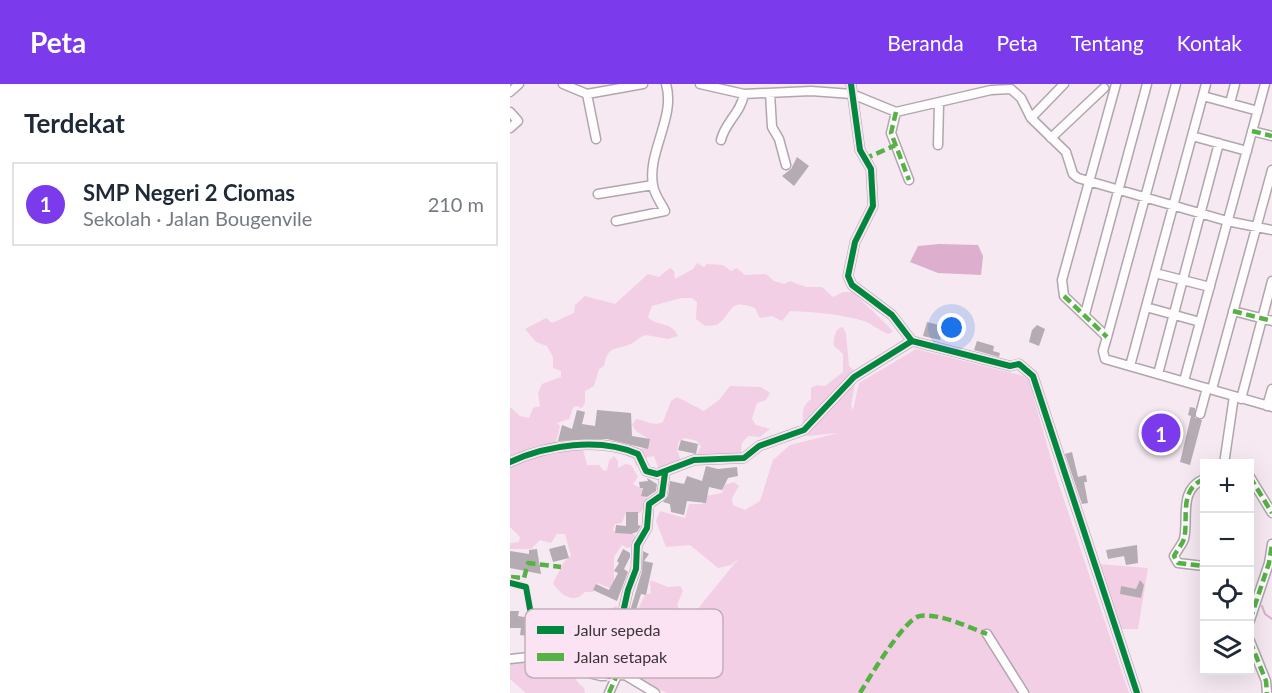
<!DOCTYPE html>
<html lang="id">
<head>
<meta charset="utf-8">
<style>
  :root { --surface:#fff; --page:#f6f6f7; --text:#1f2937; --muted:#747a83; --line:#e0e1e3; --accent:#7c3aed }
  body { margin:0; font-family:Lato,sans-serif; background:var(--page); color:var(--text) }
  .controls { position:absolute; right:18px; bottom:18px; display:grid; overflow:hidden; border-radius:0px; box-shadow:0 6px 24px #0002 }
  .controls button { width:54px; height:54px; display:grid; place-items:center; padding:0; border:0; border-bottom:2px solid var(--line); background:var(--surface); color:var(--text); font:30px sans-serif }
  .you { position:absolute; left:442px; top:244px; width:21px; height:21px; margin:-15px; border:4px solid #fff; border-radius:50%; background:#1a73e8; box-shadow:0 0 0 9px #1a73e833 }
  .badge { display:grid; place-items:center; width:39px; height:39px; border-radius:50%; background:var(--accent); color:#fff; font-size:20px; font-weight:700 }
  .pin { position:absolute; translate:-50% -50%; border:3px solid #fff; box-shadow:0 2px 6px #0006 }
  .list { margin:0; padding:0; list-style:none }
  h2 { display:flex; justify-content:space-between; align-items:center; height:78px; margin:0; padding:0 24px; font-size:26px }
  h2 small { font-size:20px; font-weight:400; color:var(--muted) }
  .list li { display:grid; grid-template-columns:39px 1fr auto; gap:18px; align-items:center; box-sizing:border-box; height:84px; margin:0 12px 12px; padding:0 12px; border:2px solid var(--line); border-radius:0px }
  .list b { display:block; font-size:22px; white-space:nowrap }
  .list p { margin:0; font-size:20px; white-space:nowrap; color:var(--muted) }
  .list em { font-size:20px; font-style:normal; color:var(--muted) }
  .icon { flex:none; width:33px; height:33px; fill:none; stroke:currentColor; stroke-width:2; stroke-linecap:round; stroke-linejoin:round }
  .map { position:relative; flex:none; width:762px; height:609px; overflow:hidden }
  header { display:flex; align-items:center; gap:36px; box-sizing:border-box; height:84px; padding:0 30px; background:var(--accent); color:#fff }
  header strong { font-size:28px }
  nav { display:flex; gap:33px; margin-inline-start:auto; font-size:21px }
  main { display:flex }
  aside { flex:1; background:var(--surface) }
  .map>svg:first-child { display:block }
  .green { fill:#f3cfe6 }
  .water { fill:#ddaecd }
  .lines { fill:none; stroke-linecap:round; stroke-linejoin:round }
  .stream { stroke:#ddaecd; stroke-width:2 }
  .building { fill:#b5abb2 }
  .minor-casing { stroke:#b0a6ad; stroke-width:11 }
  .minor { stroke:#fefcfd; stroke-width:8 }
  .quiet { stroke:#57b246; stroke-width:4.5; stroke-dasharray:9 4.5; stroke-linecap:butt }
  .cycleway-casing { stroke:#fce3f3; stroke-width:10 }
  .cycleway { stroke:#00873e; stroke-width:6 }
  .key { fill:#fce3f3; stroke:#c2aebb; stroke-width:1.5 }
  .key-label { font-size:16px; fill:#3c3339 }
</style>
</head>
<body>
<header>
<strong>Peta</strong>
<nav><a>Beranda</a><a>Peta</a><a>Tentang</a><a>Kontak</a></nav>
</header>
<main>
<aside>
<h2>Terdekat<small></small></h2>
<ul class="list">
<li><span class="badge">1</span><div><b>SMP Negeri 2 Ciomas</b><p>Sekolah · Jalan Bougenvile</p></div><em>210 m</em></li>
</ul>
</aside>
<div class="map">
<svg width="762" height="609" viewBox="0 0 762 609">
  <rect width="100%" height="100%" fill="#f6e9f2"/>
  <path class="green" d="M187,179L194,183L197,180L213,181L221,187L227,184L235,191L256,190L264,197L274,200L280,197L296,203H312L323,213L333,208H343L383,247L379,250C369,247 363,240 354,237C330,230 304,228 280,227L272,237L262,232L250,234L245,224C217,214 225,228 207,241L195,242L186,235L187,218L182,214H171L142,222L138,233C147,243 162,237 168,252L158,255L136,251C128,253 125,259 118,261C102,267 99,261 94,282L89,285L84,302L75,307V319L72,324L66,322L63,324L59,335L47,339L50,342L46,358L42,361H67L73,365L77,381H89L94,387L97,386L99,377L104,372L108,377V384L115,380L121,381L128,393L123,400L133,405L131,411L140,416L130,429L116,428L112,439L105,440L103,445L105,449L124,450L126,453L120,463L117,464L112,461L104,473V502L100,504L87,499L83,508H75C64,521 50,511 43,499L54,478L61,472L55,450H47L41,459L30,456L21,465H0V459L9,458L10,453L0,443V378L5,373L0,371V323L10,332L19,334L23,324L30,322L28,309L32,300L51,293V287L43,284V273L37,262L26,258L15,245L36,234L42,239L64,229L65,221L75,212L105,220L138,190L149,193L160,184L164,187L165,195L183,185Z
    M333,243L336,250L339,282L347,289L341,321L343,326L349,299L406,265L514,292L519,297L545,389L619,609H157L127,596L132,580L129,566L124,563L99,565V560L75,550L74,544L96,538L97,527L106,522L113,529H126L135,511L141,509L140,496L158,503L170,502L173,507L167,521L172,531L170,541L148,545L145,549L148,554L160,559L229,474L221,481L208,484L180,461L156,463L146,437L150,427L175,434L179,420H193L196,412L212,409L214,401L224,398L229,402L222,414L223,421L235,426L250,417L263,376L280,361L328,349L298,352L292,348C295,335 288,325 301,315V304L307,301L315,302L333,288V270L324,262C323,255 325,244 333,243Z
    M220,302L251,303L260,309L256,316L247,319L242,335L246,341L260,345L250,353L238,352L232,359L230,376L223,380C213,377 203,379 192,376L182,382L178,381L179,372H186L191,363L187,357L175,354L169,357L167,366L171,377L149,386L144,372L134,374L132,381L126,382L123,372L126,366L135,364L140,356L126,347L122,341L126,335C135,336 143,343 153,338L161,317L167,313L194,327L209,316Z
    M588,480L638,484L628,545H610Z
    M15,573C28,584 43,579 57,587C64,591 67,599 74,604L75,609H16L0,595V575Z"/>
  <path class="water" d="M429,160L468,161L473,172L471,191L428,189L400,178L408,162Z"/>
  <g class="lines">
    <path class="stream" d="M752,522L755,530L762,535"/>
  </g>
  <path class="building" d="M287,73L299,82L284,102L272,92L281,85Z
    M417,238L433,242L430,256L413,252Z
    M527,241L535,245L529,262L519,258L522,246Z
    M467,257L484,262L483,267L490,269L489,273L464,266Z
    M680,323L685,324V334L692,336L680,381L670,378L681,332L678,331Z
    M67,326L75,328L72,340L85,342L87,326L121,329L122,352L140,355L138,365L97,355L48,357L52,341L62,345Z
    M171,356L188,360L186,370L168,366Z
    M562,368L568,393L576,391L577,398H574L578,419L572,420L555,370Z
    M196,382L208,385L227,383L228,392L218,394L212,406L199,403L196,419L177,417L174,431L161,428L160,420L153,418L158,412L160,397L174,400L177,392L192,397Z
    M137,394L147,400L146,407L137,413L131,412L133,404H130L129,398L138,397Z
    M116,428H128V441L131,442L127,448L121,450L105,449L106,441L116,442Z
    M55,461L59,474L43,478L39,465Z
    M627,461L628,479L616,481L614,472L598,475L596,466Z
    M27,465L31,490L0,484V467L19,470V466Z
    M113,465L120,469V473L114,485L118,488L107,517L83,506L86,500L99,506L108,489L104,487L109,479L107,477Z
    M133,467L139,470L134,477L143,479L136,511L131,510L125,529L120,527L132,487Z
    M630,496L634,501L631,514L610,510L611,502L626,505Z
    M0,527H9L8,532L21,534L18,552L10,551L11,544H0Z"/>
  <g class="lines">
    <g class="minor-casing">
      <path id="minor" d="M53,0L77,10L133,0
        M190,0L234,10L301,7L342,10L386,28L481,6L501,5L511,14L521,34L556,68L563,90L568,94L717,137L762,146
        M341,0L350,66L361,85L363,122L345,158L338,192L342,201L382,231L402,257
        M666,0L597,253L593,267L595,275L762,323
        M0,8L9,0
        M260,9L262,43L269,55L276,81
        M77,10L86,55
        M693,12L748,27
        M720,19L725,0
        M0,28L8,37L0,44
        M386,28L381,49L399,96
        M521,34L554,0
        M742,47L762,52
        M682,52L737,67
        M541,54L594,4
        M211,56C215,38 231,29 234,10
        M428,61L429,20
        M88,110L143,101
        M106,137L155,127C151,119 144,110 143,101C137,68 166,33 156,0
        M645,189L700,203
        M636,223L690,238
        M723,227L762,237
        M575,230L637,0
        M597,253L554,212L552,196L606,0
        M620,282L696,0
        M648,290L709,59
        M674,297L755,0
        M702,305L762,86
        M731,315L762,197
        M757,322L762,305
        M690,330L697,304
        M0,378C37,361 89,353 128,370L136,387L147,390L184,376L234,374L249,362L294,346L344,293L402,257L500,282L509,280L523,292L627,609
        M714,380L724,312
        M740,393L762,429
        M694,395C668,406 679,434 674,455C672,461 667,466 664,472L668,479L694,482
        M740,536L759,479L762,460
        M477,550L514,609
        M740,557L756,597L757,609
        M28,572L31,537
        M0,575L28,572L62,585L91,592L115,591L145,609
        M99,592L118,506L126,485L127,461L137,444L139,420L152,411L155,389
        M99,609L107,591"/>
    </g>
    <use href="#minor" class="minor"/>
    <path class="quiet" d="M386,28L381,49L399,96
      M742,47L762,52
      M354,75L386,61
      M554,212L597,253
      M723,227L762,237
      M740,393L762,429
      M694,395C668,406 679,434 674,455C672,461 667,466 664,472L668,479L694,482
      M1,493L14,494L18,479L51,483
      M740,536L759,479L762,460
      M740,557L756,597L757,609
      M99,609L107,591
      M350,609C359,594 395,534 410,532C430,529 458,543 477,550"/>
    <g class="cycleway-casing">
      <path id="cycleway" d="M341,0L350,66L361,85L363,122L345,158L338,192L342,201L382,231L402,257
        M0,378C37,361 89,353 128,370L136,387L147,390L184,376L234,374L249,362L294,346L344,293L402,257L500,282L509,280L523,292L627,609
        M0,499L16,503L22,536L20,572
        M99,592L118,506L126,485L127,461L137,444L139,420L152,411L155,389"/>
    </g>
    <use href="#cycleway" class="cycleway"/>
  </g>
  <rect x="15" y="525" width="198" height="69" rx="9" class="key"/>
  <rect x="27" y="542" width="27" height="8" fill="#00873e"/>
  <rect x="27" y="569" width="27" height="8" fill="#57b246"/>
  <g class="key-label">
    <text x="64" y="552">Jalur sepeda</text>
    <text x="64" y="579">Jalan setapak</text>
  </g>
</svg>
<div class="controls">
<button>+</button>
<button>−</button>
<button><svg class="icon" aria-label="locate" viewBox="0 0 24 24"><circle cx="12" cy="12" r="6"/><path d="M12 2v4M12 18v4M2 12h4M18 12h4"/></svg></button>
<button><svg class="icon" aria-label="layers" viewBox="0 0 24 24"><path d="M12 4l9 5-9 5-9-5zM3 14l9 5 9-5"/></svg></button>
</div>
<div class="you"></div>
<div class="pin badge" style="left:651px;top:349px">1</div>
</div>
</main>
</body>
</html>
